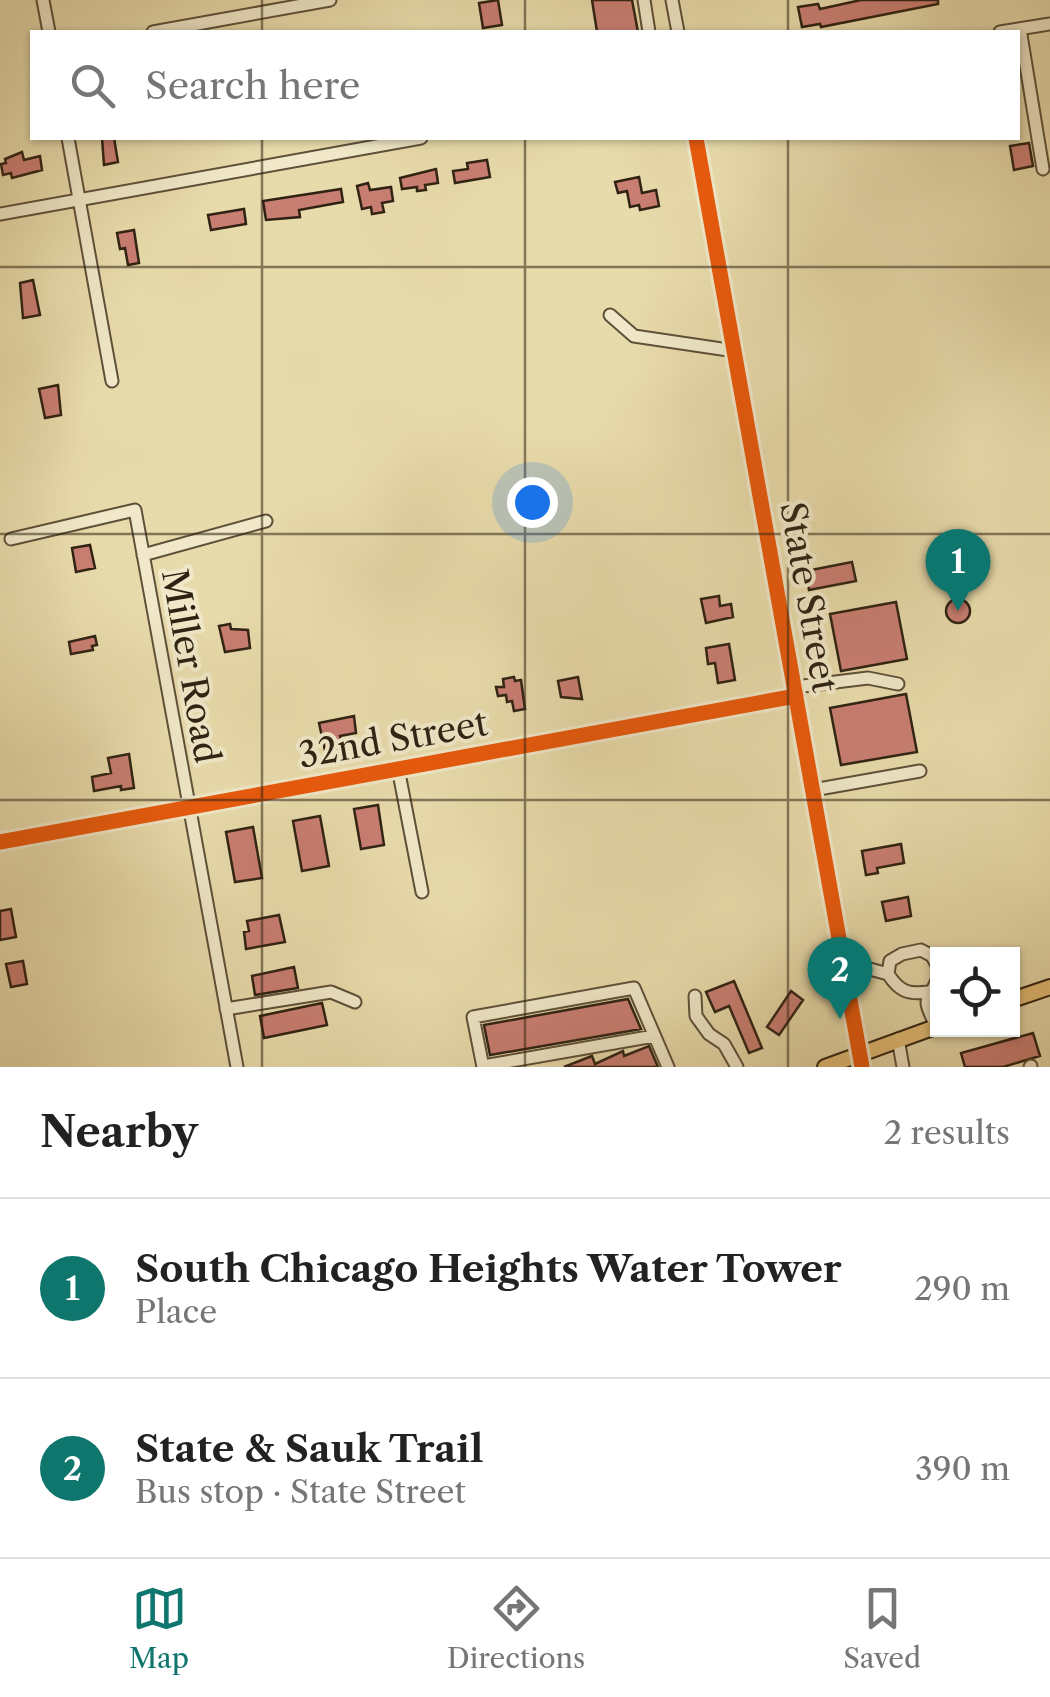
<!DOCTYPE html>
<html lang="en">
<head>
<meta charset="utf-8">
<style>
  :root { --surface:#fff; --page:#f2f2f2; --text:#222; --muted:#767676; --line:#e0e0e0; --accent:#0f766e }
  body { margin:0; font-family:"Libre Caslon Text",serif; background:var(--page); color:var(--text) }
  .controls { position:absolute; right:30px; bottom:30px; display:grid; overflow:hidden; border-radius:0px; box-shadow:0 2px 8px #0004 }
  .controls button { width:90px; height:90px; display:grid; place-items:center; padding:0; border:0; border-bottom:2px solid var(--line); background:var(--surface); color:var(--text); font:50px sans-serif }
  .you { position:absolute; left:532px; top:502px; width:35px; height:35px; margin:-25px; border:8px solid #fff; border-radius:50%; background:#1a73e8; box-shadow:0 0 0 15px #1a73e833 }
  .badge { display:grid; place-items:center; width:65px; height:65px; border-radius:50%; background:var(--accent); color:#fff; font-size:32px; font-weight:700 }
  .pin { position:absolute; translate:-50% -82px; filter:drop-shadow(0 2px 5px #0008) }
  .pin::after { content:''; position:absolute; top:52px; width:35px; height:30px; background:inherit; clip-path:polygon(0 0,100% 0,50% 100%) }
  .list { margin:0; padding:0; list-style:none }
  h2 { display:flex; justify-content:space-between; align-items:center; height:130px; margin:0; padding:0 40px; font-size:42px }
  h2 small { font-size:32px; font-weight:400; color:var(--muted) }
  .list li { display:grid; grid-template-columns:65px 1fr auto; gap:30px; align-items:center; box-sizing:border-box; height:180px; padding:0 40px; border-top:2px solid var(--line) }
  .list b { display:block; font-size:38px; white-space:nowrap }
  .list p { margin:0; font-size:32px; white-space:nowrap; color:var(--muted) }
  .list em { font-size:32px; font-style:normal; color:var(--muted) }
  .icon { flex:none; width:55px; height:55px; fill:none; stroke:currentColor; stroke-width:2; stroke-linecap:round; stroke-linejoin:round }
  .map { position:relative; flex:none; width:1050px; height:1067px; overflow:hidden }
  .search { position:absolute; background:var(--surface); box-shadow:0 2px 8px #0004; left:30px; right:30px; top:30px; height:110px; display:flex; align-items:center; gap:25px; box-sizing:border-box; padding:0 35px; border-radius:0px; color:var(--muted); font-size:38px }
  .sheet { height:490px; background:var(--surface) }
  nav { display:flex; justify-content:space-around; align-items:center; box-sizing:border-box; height:140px; border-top:2px solid var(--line); background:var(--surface); font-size:28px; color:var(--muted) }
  nav a { display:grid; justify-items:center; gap:5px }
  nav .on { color:var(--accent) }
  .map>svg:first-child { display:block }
  .building { fill:#c97e72; stroke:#302213; stroke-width:2.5 }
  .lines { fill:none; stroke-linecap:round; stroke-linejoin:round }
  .minor-casing { stroke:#5e5039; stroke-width:15 }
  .major-casing { stroke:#302213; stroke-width:18 }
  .minor { stroke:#f0e8c8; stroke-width:11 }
  .major { stroke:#e4be76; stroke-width:14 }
  .cycleway-casing { stroke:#f0e8c8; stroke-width:21 }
  .cycleway { stroke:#e8590c; stroke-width:15 }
  .grid { fill:none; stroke:#302213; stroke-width:2.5; stroke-opacity:0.55 }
  .labels { text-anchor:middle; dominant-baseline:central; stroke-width:8; stroke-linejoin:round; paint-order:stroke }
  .street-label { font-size:35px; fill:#302213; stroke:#f0e8c8 }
</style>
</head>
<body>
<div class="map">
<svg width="1050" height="1067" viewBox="0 0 1050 1067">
  <rect width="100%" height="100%" fill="#e8dbab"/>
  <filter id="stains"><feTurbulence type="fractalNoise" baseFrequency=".002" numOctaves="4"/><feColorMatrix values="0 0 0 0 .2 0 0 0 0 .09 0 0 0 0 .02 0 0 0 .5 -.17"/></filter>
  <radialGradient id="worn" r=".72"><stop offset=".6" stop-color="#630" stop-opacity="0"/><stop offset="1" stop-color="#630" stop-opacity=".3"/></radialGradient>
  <path class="building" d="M498,0L502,25L483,28L479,3Z
    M592,0H632L638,32H597Z
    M861,0H938V4L821,27L820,24L802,27L798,7L818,4L820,9Z
    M102,138H114L118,162L104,165Z
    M1029,143L1033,166L1014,170L1010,146Z
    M22,152L24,160L40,156L42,170L12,178L11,173L3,175L1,164L6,163L5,159Z
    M487,160L490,177L455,183L453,171L468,169L467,163Z
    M436,169L438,183L425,185L426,190L417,191V187L402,189L400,178Z
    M639,177L642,193L656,190L659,206L640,210L639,205L630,207L627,191L618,193L615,182Z
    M368,183L370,190L391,187L393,201L382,203L384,212L372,214L371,207L362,209L357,186Z
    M341,189L343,202L299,210L300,217L266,220L263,201Z
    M244,209L246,224L211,230L208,215Z
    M134,230L139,263L128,265L125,248L120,249L117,233Z
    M33,280L40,315L23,318L20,283Z
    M58,385L61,415L45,418L39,389Z
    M90,545L95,568L76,572L72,548Z
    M852,562L856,581L809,590L806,571Z
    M719,596L720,606L731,604L733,617L706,623L701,599Z
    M946 611a12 12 0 1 1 24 0a12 12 0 1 1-24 0Z
    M896,602L907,659L841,671L830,614Z
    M230,624L231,629L248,630L250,648L225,652L219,626Z
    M95,636L97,645L92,646L93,650L71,654L69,642Z
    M729,644L735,680L718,683L715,663L708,664L706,648Z
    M514,677L515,681L521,680L525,709L514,711L512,701L507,702L506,695L498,696L496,687H504L503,679Z
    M578,677L582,699L561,697L558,681Z
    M906,694L917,752L841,765L830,708Z
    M354,716L356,733L340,736L343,752L326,755L319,723Z
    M129,754L134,788L121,790V786L94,791L92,777L111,773L108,758Z
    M378,805L384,845L361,849L354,809Z
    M320,816L329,866L302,871L293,821Z
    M253,827L262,878L235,882L226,832Z
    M901,844L904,863L877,868L878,873L866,875L862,851Z
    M908,897L911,916L886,921L882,902Z
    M11,909L16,937L0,940V911Z
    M279,915L285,942L246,949L244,932L249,931L247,921Z
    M23,961L27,984L11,987L6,964Z
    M294,967L298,988L255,995L252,976Z
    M734,981L762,1048L749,1053L729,1006L715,1012L706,992Z
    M791,991L803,1000L779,1035L767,1027Z
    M628,999L641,1029L490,1055L484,1025Z
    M322,1003L327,1025L264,1038L260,1016Z
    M1033,1033L1040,1056L1003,1067H965L961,1053Z
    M649,1046L658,1067H564L592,1056L595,1064L623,1051L624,1056Z"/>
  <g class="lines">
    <g class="minor-casing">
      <path id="minor" d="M43,0L49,32
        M644,0L649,32
        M672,0L678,32
        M1020,29L1043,169
        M153,32L330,0
        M1000,32L1050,24
        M68,138L112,381
        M696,138L862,1067
        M0,214L421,138
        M610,315L634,336L735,351
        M11,539L135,510L237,1067
        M143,555L266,521
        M795,687L868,678L898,684
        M398,768L422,892
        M813,790L920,771
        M0,842L796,696
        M846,972L866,968L888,974
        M928,992C908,995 899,991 888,974L890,961L902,954L921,950L932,956L938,967
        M695,996L696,1016L709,1034L724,1044L737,1067
        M226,1009L331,992L355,1002
        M936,1026C921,995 927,1005 938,978
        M898,1039L903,1067
        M483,1066L654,1036
        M483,1067L473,1017L634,988L668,1067
        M1030,1067L1031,1066"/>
    </g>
    <g class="major-casing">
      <path id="major" d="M1012,1000L1050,987
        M825,1067L938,1026"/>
    </g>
    <use href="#minor" class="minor"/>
    <use href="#major" class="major"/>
    <g class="cycleway-casing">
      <path id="cycleway" d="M696,138L862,1067
        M0,842L796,696"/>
    </g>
    <use href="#cycleway" class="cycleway"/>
  </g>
  <path class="grid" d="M262,0V32M525,0V32M788,0V32M262,138V1067M525,138V1067M788,138V1067M0,267H1050M0,534H1050M0,800H1050"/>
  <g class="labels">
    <g class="street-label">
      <text transform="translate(809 597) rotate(80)">State Street</text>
      <text transform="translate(191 666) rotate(80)">Miller Road</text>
      <text transform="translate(393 739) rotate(-10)">32nd Street</text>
    </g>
  </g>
  <rect width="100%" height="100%" filter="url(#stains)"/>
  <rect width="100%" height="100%" fill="url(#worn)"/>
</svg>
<div class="controls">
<button><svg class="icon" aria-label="locate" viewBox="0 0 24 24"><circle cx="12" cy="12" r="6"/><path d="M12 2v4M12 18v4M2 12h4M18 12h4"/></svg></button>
</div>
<div class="you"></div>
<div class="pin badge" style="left:958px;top:611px">1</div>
<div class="pin badge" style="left:840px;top:1019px">2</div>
<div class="search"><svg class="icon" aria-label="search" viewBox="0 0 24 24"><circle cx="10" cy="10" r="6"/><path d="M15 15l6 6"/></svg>Search here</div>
</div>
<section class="sheet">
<h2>Nearby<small>2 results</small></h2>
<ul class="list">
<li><span class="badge">1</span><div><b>South Chicago Heights Water Tower</b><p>Place</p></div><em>290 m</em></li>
<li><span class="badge">2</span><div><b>State &amp; Sauk Trail</b><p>Bus stop · State Street</p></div><em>390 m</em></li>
</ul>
</section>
<nav>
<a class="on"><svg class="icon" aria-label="map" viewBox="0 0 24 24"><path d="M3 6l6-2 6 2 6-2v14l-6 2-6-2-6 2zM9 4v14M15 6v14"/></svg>Map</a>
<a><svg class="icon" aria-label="directions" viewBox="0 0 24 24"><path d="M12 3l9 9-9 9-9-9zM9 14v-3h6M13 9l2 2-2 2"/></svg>Directions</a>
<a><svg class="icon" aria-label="saved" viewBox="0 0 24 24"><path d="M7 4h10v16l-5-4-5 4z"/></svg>Saved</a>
</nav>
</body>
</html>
